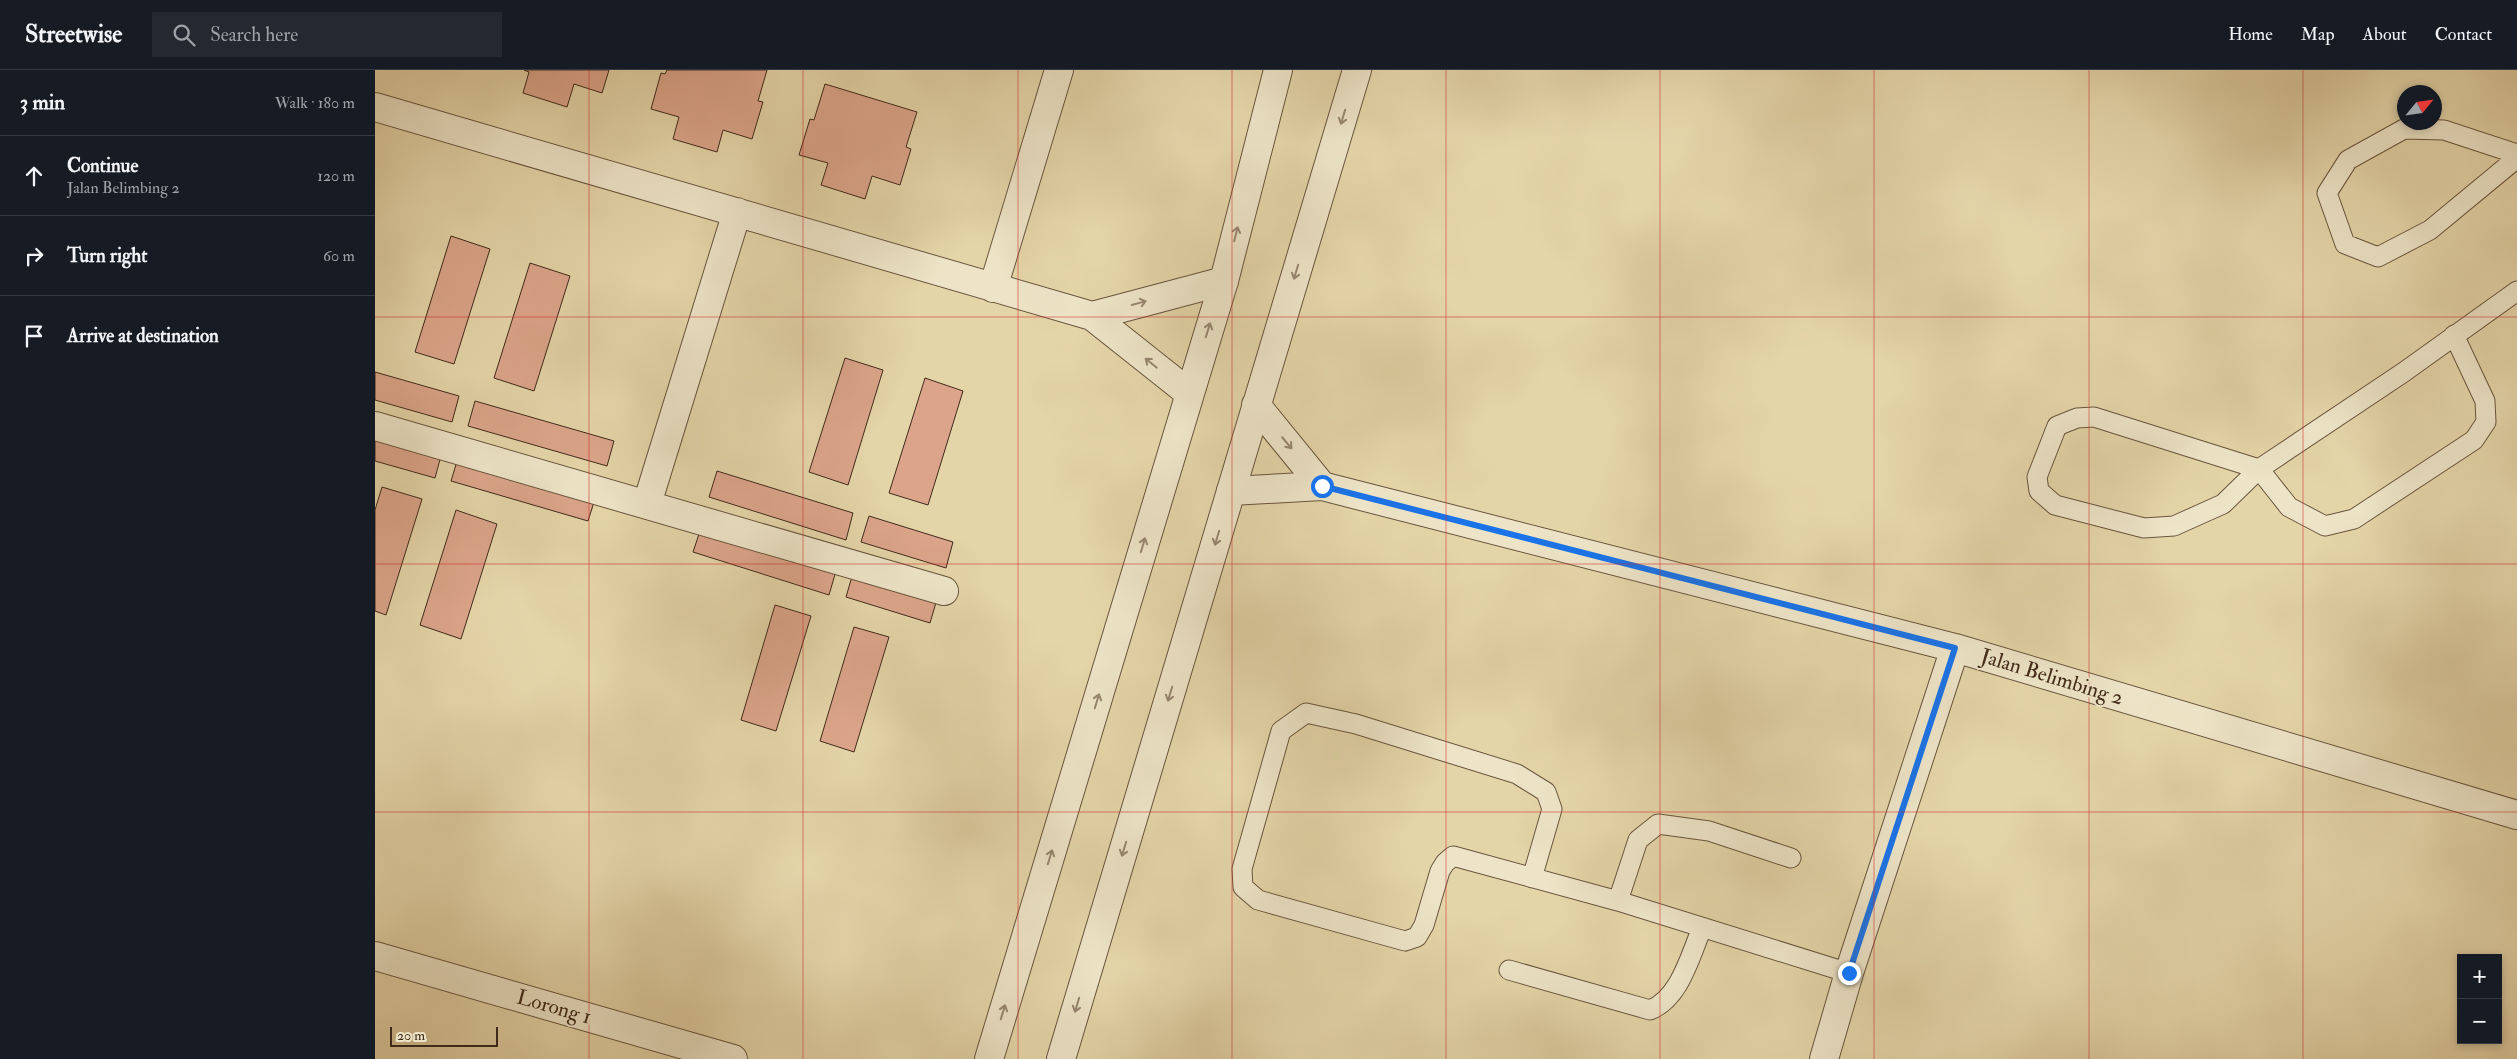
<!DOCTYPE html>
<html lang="en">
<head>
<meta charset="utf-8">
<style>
  :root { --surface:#171b24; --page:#242831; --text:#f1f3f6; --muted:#9ea1a6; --line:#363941 }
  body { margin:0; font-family:"IM FELL Double Pica",serif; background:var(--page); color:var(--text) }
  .controls { position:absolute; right:15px; bottom:15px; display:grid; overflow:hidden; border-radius:0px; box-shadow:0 2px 8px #0003 }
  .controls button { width:45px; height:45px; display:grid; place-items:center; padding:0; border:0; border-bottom:1px solid var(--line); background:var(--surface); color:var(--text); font:25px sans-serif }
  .compass { position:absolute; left:2022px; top:15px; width:45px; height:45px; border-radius:50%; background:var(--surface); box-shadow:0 2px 8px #0003; rotate:61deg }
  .scale { position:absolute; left:15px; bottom:12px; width:108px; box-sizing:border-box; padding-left:5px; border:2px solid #402a19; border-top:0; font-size:14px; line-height:18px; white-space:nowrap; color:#402a19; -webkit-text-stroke:4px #ede4c7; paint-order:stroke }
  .stop { position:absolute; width:15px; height:15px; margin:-11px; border:4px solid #1a73e8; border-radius:50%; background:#fff }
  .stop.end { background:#1a73e8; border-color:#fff; box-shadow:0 1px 5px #0008 }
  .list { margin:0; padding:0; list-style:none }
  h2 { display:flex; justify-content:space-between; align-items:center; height:65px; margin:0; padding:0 20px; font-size:21px }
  h2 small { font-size:16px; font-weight:400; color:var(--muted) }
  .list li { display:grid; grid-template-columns:32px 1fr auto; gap:15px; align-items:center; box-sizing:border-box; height:80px; padding:0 20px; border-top:1px solid var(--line) }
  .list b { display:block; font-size:19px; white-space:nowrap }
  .list p { margin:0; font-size:16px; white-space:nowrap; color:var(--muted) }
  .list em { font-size:16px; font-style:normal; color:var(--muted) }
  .icon { flex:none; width:28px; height:28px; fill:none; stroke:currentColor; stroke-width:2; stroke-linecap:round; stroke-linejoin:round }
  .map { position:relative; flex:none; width:2142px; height:989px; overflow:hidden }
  header { display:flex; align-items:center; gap:30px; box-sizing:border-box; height:70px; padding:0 25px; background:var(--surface); border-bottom:1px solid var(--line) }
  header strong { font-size:24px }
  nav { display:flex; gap:28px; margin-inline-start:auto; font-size:18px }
  .search { width:350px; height:45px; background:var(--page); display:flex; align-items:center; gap:12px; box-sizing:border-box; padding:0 18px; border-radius:0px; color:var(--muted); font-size:19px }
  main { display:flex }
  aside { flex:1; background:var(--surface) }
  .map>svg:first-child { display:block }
  .building { fill:#dca58b; stroke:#402a19 }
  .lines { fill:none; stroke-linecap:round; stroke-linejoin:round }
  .service-casing { stroke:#69553d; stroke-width:21 }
  .minor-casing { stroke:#69553d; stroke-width:30 }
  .tertiary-casing { stroke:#69553d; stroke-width:30 }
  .service { stroke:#ede4c7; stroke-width:19 }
  .minor { stroke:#ede4c7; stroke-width:28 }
  .tertiary { stroke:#ede4c7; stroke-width:28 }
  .oneway { stroke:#968770 }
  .route { stroke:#1a73e8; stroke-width:6 }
  .grid { fill:none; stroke:#d62828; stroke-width:1; stroke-opacity:0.55 }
  .labels { text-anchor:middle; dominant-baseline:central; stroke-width:4; stroke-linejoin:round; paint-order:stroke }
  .street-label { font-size:21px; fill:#402a19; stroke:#ede4c7 }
</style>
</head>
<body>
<header>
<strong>Streetwise</strong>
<div class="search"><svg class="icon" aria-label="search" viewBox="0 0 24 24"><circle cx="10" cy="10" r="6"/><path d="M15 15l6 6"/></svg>Search here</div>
<nav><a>Home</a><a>Map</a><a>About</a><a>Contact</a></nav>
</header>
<main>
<aside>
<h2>3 min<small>Walk · 180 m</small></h2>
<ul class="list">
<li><svg class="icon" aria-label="ahead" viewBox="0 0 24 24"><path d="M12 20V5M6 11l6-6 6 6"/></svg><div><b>Continue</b><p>Jalan Belimbing 2</p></div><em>120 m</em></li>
<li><svg class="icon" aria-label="right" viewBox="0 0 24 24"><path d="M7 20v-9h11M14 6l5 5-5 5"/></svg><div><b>Turn right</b></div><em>60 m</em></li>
<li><svg class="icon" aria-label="arrive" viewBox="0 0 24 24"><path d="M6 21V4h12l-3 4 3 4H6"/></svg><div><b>Arrive at destination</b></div></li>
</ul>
</aside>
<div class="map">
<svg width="2142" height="989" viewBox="0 0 2142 989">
  <rect width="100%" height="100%" fill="#e4d5a9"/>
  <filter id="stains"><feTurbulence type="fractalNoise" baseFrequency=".004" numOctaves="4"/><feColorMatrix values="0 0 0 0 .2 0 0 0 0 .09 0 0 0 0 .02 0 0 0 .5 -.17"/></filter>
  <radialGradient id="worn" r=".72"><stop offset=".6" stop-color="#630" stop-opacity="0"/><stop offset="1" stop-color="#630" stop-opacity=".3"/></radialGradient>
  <path class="building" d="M149,0H234L227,23L199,14L192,37L148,23L154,2Z
    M292,0H392L383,31L388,32L377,69L348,60L342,82L298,69L304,47L276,39L286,3L290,4Z
    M450,14L542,42L531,77L536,79L525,115L497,106L490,129L446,115L453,93L424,85L435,49L439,50Z
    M76,166L115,179L79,294L40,282Z
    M155,193L195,206L159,321L119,308Z
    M470,288L508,300L473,415L434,402Z
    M0,302L84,326L77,352L0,330Z
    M550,308L588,321L553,435L514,423Z
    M100,331L239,371L232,396L93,356Z
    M0,363L67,382L60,408L0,391Z
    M83,388L220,429L213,451L76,411Z
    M342,401L478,443L471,470L334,427Z
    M7,417L47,429L11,545L0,541V440Z
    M81,440L122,454L86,569L45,555Z
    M494,446L578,472L571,498L486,472Z
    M326,458L461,501L454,525L318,482Z
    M478,503L562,529L555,553L471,527Z
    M400,535L436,546L401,661L366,650Z
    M479,557L514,567L479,682L445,671Z"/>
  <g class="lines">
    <g class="service-casing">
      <path id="service" d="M2142,84L2069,60L2029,59L1973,90L1952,123L1970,174L2003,187L2055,160L2142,88
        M2079,265L2110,331L2111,352L2099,370L1979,449L1950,456L1914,437L1884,399L1719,347L1702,348L1682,356L1662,407L1664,421L1680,435L1769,458L1799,456L1848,434L1884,399L2029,302L2142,221
        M1157,808L1177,739L1171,722L1142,704L981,654L931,643L906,661L867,799L868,817L883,830L1030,871L1042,867L1049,855L1065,801L1070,793L1078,786L1243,831L1474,903
        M1243,831L1263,770L1283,754L1334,761L1416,788
        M1134,900L1275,940C1305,928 1315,886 1327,858"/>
    </g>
    <g class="minor-casing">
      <path id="minor" d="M0,37L717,246L814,323
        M618,218L684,0
        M717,246L849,211
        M881,335L947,416
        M0,356L569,521
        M856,421L947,416L1580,578L2142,745
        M272,434L362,142
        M0,886L358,989
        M1449,989L1474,903L1580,578"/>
    </g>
    <g class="tertiary-casing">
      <path id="tertiary" d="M614,989L849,211L903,0
        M686,989L982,0"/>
    </g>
    <use href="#service" class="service"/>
    <use href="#minor" class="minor"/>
    <use href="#tertiary" class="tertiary"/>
  </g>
  <defs><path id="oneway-shaft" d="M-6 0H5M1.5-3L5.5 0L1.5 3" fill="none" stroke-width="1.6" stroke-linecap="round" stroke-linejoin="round" transform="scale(1.25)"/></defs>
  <g class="oneway">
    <use href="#oneway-shaft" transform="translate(968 47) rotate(107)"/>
    <use href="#oneway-shaft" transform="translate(861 164) rotate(-76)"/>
    <use href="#oneway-shaft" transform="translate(921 202) rotate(107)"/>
    <use href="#oneway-shaft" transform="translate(764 233) rotate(-15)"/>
    <use href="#oneway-shaft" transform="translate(833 260) rotate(-73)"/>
    <use href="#oneway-shaft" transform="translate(776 293) rotate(-141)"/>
    <use href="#oneway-shaft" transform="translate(912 373) rotate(50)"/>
    <use href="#oneway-shaft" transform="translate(842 468) rotate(107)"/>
    <use href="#oneway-shaft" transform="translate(768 475) rotate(-73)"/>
    <use href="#oneway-shaft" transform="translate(795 624) rotate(107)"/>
    <use href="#oneway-shaft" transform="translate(722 631) rotate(-73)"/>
    <use href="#oneway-shaft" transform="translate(749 779) rotate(107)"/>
    <use href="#oneway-shaft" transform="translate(675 787) rotate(-73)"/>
    <use href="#oneway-shaft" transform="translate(702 935) rotate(107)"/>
    <use href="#oneway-shaft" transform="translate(628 942) rotate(-73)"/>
  </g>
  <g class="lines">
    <path class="route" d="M947,416L1580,578L1474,903"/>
  </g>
  <path class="grid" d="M214,0V989M428,0V989M643,0V989M857,0V989M1071,0V989M1285,0V989M1499,0V989M1714,0V989M1928,0V989M0,247H2142M0,494H2142M0,742H2142"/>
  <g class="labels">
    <g class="street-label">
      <text transform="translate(1677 607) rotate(17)">Jalan Belimbing 2</text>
      <text transform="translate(179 937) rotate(16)">Lorong 1</text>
    </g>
  </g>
  <rect width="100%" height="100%" filter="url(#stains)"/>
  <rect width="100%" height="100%" fill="url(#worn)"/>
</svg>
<div class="controls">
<button>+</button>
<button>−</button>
</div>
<svg class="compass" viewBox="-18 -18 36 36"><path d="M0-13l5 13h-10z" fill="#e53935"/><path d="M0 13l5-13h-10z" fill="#9ea1a6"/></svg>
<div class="scale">20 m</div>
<div class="stop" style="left:947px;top:416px"></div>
<div class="stop end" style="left:1474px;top:903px"></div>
</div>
</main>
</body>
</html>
